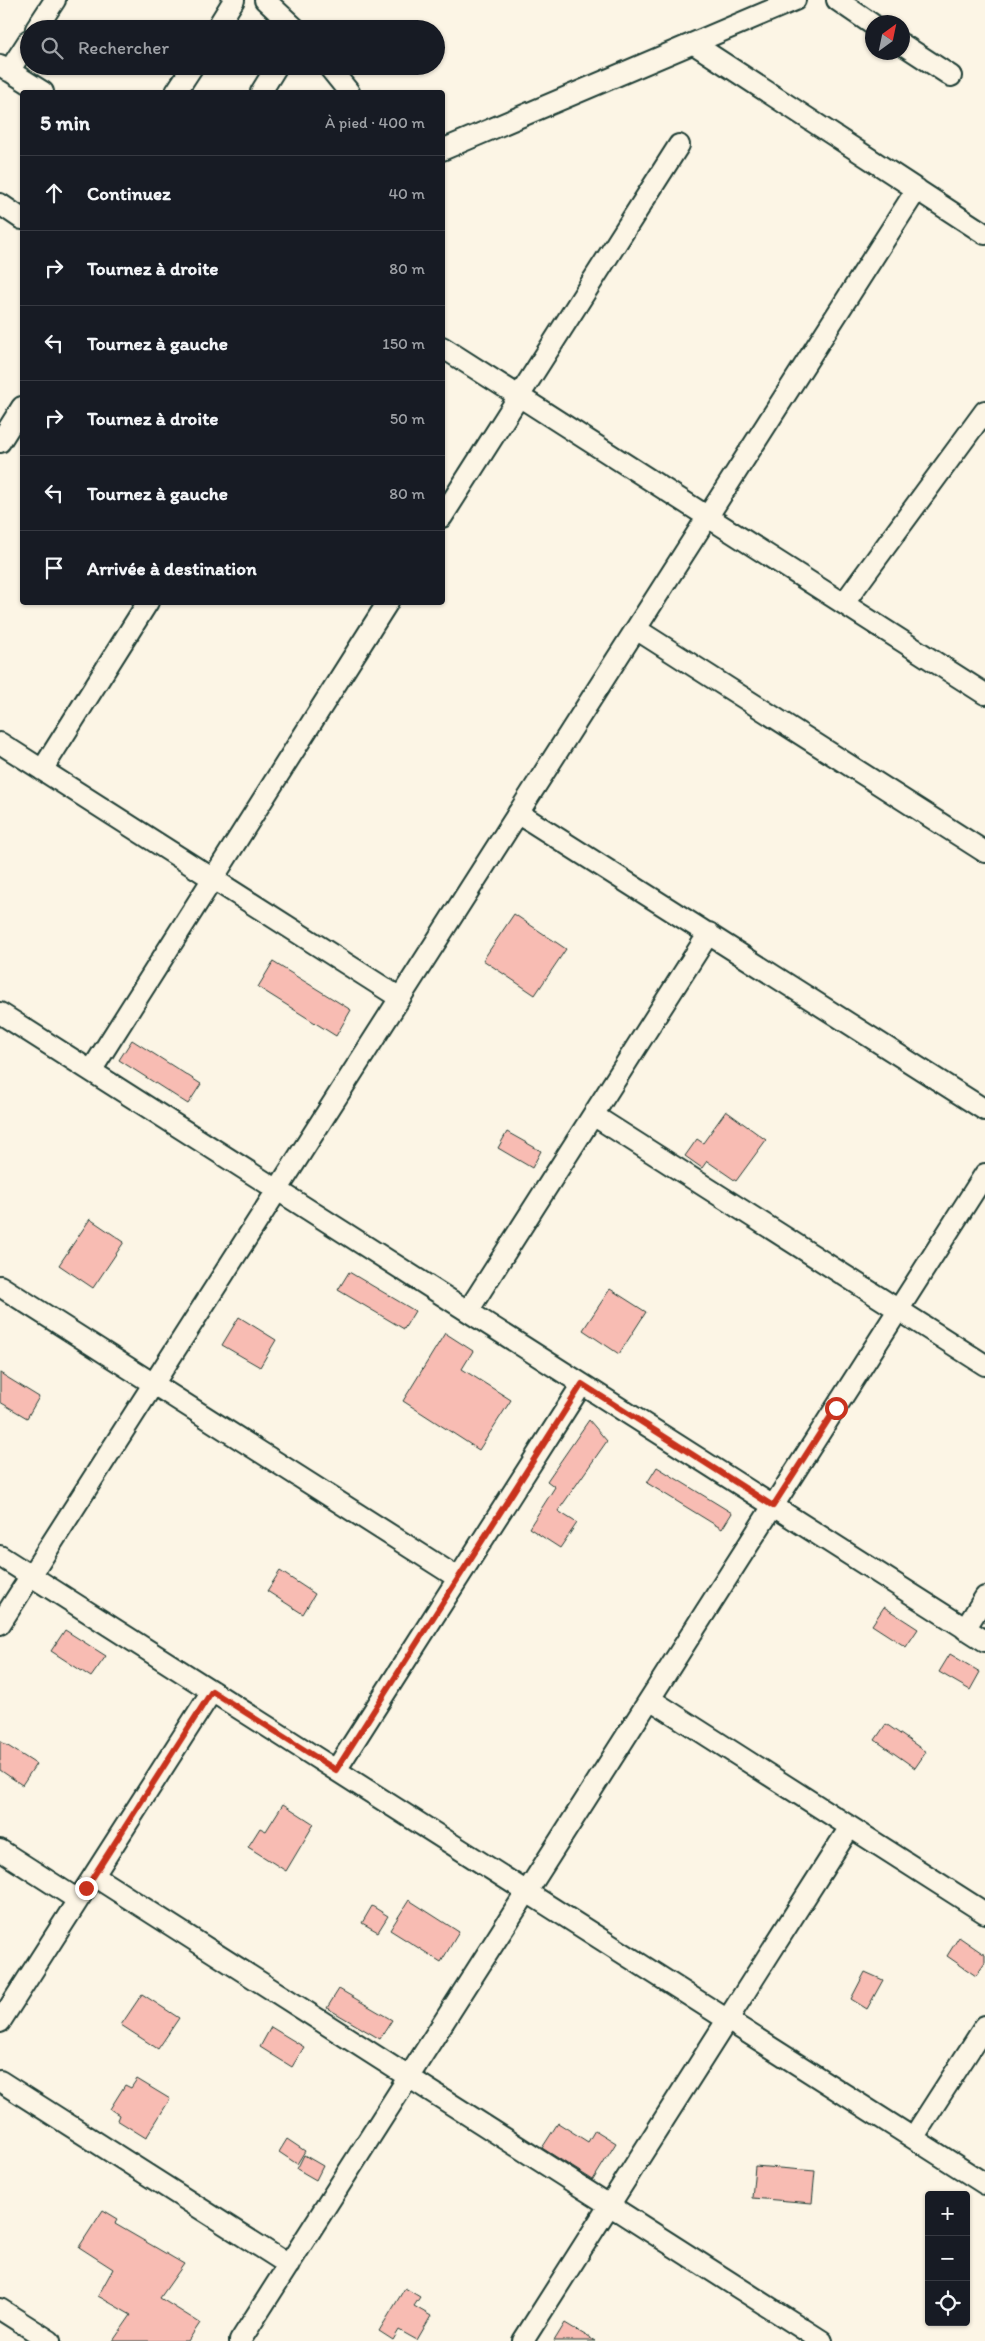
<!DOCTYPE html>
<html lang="fr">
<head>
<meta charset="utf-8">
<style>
  :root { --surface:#171b24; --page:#242831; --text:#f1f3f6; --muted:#9ea1a6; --line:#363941 }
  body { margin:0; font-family:Itim,sans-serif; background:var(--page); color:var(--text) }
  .controls { position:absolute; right:15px; bottom:15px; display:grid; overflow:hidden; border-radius:5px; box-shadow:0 1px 4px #0004 }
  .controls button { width:45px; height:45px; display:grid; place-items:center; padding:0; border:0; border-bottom:1px solid var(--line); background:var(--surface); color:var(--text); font:25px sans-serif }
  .compass { position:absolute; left:865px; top:15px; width:45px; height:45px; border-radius:50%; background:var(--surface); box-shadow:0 1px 4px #0004; rotate:33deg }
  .stop { position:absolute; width:15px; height:15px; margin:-11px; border:4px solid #c8321e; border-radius:50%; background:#fff }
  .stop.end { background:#c8321e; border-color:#fff; box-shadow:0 1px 5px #0008 }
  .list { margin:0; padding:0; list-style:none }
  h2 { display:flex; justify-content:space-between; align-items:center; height:65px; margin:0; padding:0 20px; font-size:21px }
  h2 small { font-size:16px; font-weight:400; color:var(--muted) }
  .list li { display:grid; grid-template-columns:32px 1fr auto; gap:15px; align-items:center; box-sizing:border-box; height:75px; padding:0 20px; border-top:1px solid var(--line) }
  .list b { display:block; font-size:19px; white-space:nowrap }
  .list em { font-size:16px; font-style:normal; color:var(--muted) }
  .icon { flex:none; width:28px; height:28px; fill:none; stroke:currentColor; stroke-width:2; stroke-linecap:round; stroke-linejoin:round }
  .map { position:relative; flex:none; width:985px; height:2341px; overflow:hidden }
  .search { position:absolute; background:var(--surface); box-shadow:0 1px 4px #0004; left:20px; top:20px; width:425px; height:55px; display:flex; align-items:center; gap:12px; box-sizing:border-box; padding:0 18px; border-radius:28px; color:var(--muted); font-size:19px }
  .panel { position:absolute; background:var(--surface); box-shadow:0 1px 4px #0004; left:20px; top:90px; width:425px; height:515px; border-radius:5px }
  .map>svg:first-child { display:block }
  .building { fill:#f8bcb3; stroke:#1f3d34 }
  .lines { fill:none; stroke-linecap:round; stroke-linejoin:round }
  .minor-casing { stroke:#1f3d34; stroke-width:24 }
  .minor { stroke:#fcf5e5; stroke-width:20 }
  .route { stroke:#c8321e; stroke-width:6 }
</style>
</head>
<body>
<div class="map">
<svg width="985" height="2341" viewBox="0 0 985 2341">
  <rect width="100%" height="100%" fill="#fcf5e5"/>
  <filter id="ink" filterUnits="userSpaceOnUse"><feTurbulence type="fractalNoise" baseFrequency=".02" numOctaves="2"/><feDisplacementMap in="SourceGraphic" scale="10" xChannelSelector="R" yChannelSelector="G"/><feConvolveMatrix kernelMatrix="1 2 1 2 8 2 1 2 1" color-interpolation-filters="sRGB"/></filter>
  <g filter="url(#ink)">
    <path class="building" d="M514,914L566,949L535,995L483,960Z
      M273,962L351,1010L336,1036L258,987Z
      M132,1040L201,1084L188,1104L119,1060Z
      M726,1111L766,1140L736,1181L707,1161L702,1168L685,1156L697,1139L703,1143Z
      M507,1132L541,1151L532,1168L498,1148Z
      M90,1219L124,1242L93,1288L59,1265Z
      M349,1272L415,1311L404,1329L338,1290Z
      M610,1289L646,1312L619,1354L583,1330Z
      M239,1317L276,1340L260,1367L222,1345Z
      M445,1333L473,1351L462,1369L511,1400L479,1450L403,1401Z
      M0,1373L39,1397L27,1418L0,1402Z
      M589,1420L607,1441L558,1511L577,1523L560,1548L529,1528L555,1487L547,1481Z
      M657,1467L732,1513L722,1529L647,1483Z
      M280,1571L315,1594L303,1614L267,1591Z
      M884,1607L918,1629L906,1647L872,1625Z
      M65,1630L106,1656L91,1677L51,1651Z
      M950,1654L980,1672L970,1690L939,1672Z
      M886,1724L926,1752L915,1768L875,1740Z
      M0,1741L36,1764L22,1785L0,1770Z
      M283,1804L314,1824L286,1871L248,1847L260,1828L266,1831Z
      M409,1900L459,1932L441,1962L390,1930Z
      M372,1906L388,1916L378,1932L362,1923Z
      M959,1937L985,1955V1963L976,1976L947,1956Z
      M865,1972L883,1980L867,2009L851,1999Z
      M339,1989L392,2020L380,2039L327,2008Z
      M142,1994L179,2018L158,2049L121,2025Z
      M271,2027L304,2047L292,2067L260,2047Z
      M137,2079L170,2099L146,2138L117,2120L119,2115L110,2109L125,2085L131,2088Z
      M558,2123L588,2142L595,2130L616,2143L593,2180L542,2148Z
      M287,2139L305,2151L297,2164L279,2152Z
      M304,2155L323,2166L316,2180L297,2169Z
      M755,2166L815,2171L812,2203L752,2198Z
      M103,2210L118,2219L115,2224L184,2264L160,2298L200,2323L188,2341H113L131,2315L98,2296L113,2269L79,2247Z
      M405,2288L420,2297L414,2306L431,2316L417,2340L399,2330L393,2340L379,2331Z
      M565,2323L595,2341H554Z"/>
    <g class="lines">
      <g class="minor-casing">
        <path id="minor" d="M265,0L296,29
          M837,0L872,24
          M36,29L55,0
          M216,29L234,0
          M694,44L985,234
          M902,44L951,76
          M0,65L43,92
          M328,66L349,92
          M9,71L29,40
          M176,92L193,66
          M261,92L277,66
          M442,150L795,0
          M0,204L22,219
          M442,347L985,694
          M0,442L22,407
          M442,517L679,145
          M844,603L985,411
          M636,629L985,852
          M0,743L400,998
          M42,770L148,602
          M518,813L985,1110
          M0,1013L985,1641
          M91,1071L388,602
          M593,1115L985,1365
          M0,1286L458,1578
          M468,1311L709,933
          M0,1556L985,2184
          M0,1624L917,189
          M965,1629L985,1597
          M650,1699L985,1913
          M336,1770L582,1384
          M0,1850L78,1900
          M94,1876L822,2341
          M0,2022L212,1691
          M0,2081L289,2265
          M913,2138L985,2026
          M0,2309L50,2341
          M240,2341L985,1174
          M523,2341L850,1827"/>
      </g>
      <use href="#minor" class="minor"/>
    </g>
  </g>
  <g class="lines" filter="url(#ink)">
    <path class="route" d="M86,1888L212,1691L336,1770L582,1384L773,1506L836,1408"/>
  </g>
</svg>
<div class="controls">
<button>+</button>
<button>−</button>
<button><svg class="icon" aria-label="locate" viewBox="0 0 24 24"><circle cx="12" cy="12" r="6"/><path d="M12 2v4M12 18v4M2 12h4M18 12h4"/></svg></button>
</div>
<svg class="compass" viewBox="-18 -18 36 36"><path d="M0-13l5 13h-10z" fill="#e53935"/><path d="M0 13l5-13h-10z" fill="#9ea1a6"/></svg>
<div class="stop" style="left:836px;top:1408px"></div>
<div class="stop end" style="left:86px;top:1888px"></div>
<div class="search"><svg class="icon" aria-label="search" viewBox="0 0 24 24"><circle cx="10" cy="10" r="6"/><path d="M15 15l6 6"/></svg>Rechercher</div>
<section class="panel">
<h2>5 min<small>À pied · 400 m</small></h2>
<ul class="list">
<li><svg class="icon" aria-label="ahead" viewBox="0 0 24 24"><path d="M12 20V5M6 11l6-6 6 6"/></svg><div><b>Continuez</b></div><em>40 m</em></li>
<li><svg class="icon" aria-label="right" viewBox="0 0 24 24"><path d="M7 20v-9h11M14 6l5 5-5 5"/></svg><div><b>Tournez à droite</b></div><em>80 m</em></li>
<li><svg class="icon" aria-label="left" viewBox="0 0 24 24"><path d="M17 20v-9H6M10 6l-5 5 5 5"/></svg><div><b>Tournez à gauche</b></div><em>150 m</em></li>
<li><svg class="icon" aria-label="right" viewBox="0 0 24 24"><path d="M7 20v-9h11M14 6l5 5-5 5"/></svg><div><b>Tournez à droite</b></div><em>50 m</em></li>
<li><svg class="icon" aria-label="left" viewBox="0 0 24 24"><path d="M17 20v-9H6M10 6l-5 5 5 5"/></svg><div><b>Tournez à gauche</b></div><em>80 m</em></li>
<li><svg class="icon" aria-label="arrive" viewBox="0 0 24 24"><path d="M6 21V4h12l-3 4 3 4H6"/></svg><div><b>Arrivée à destination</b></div></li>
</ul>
</section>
</div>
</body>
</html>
